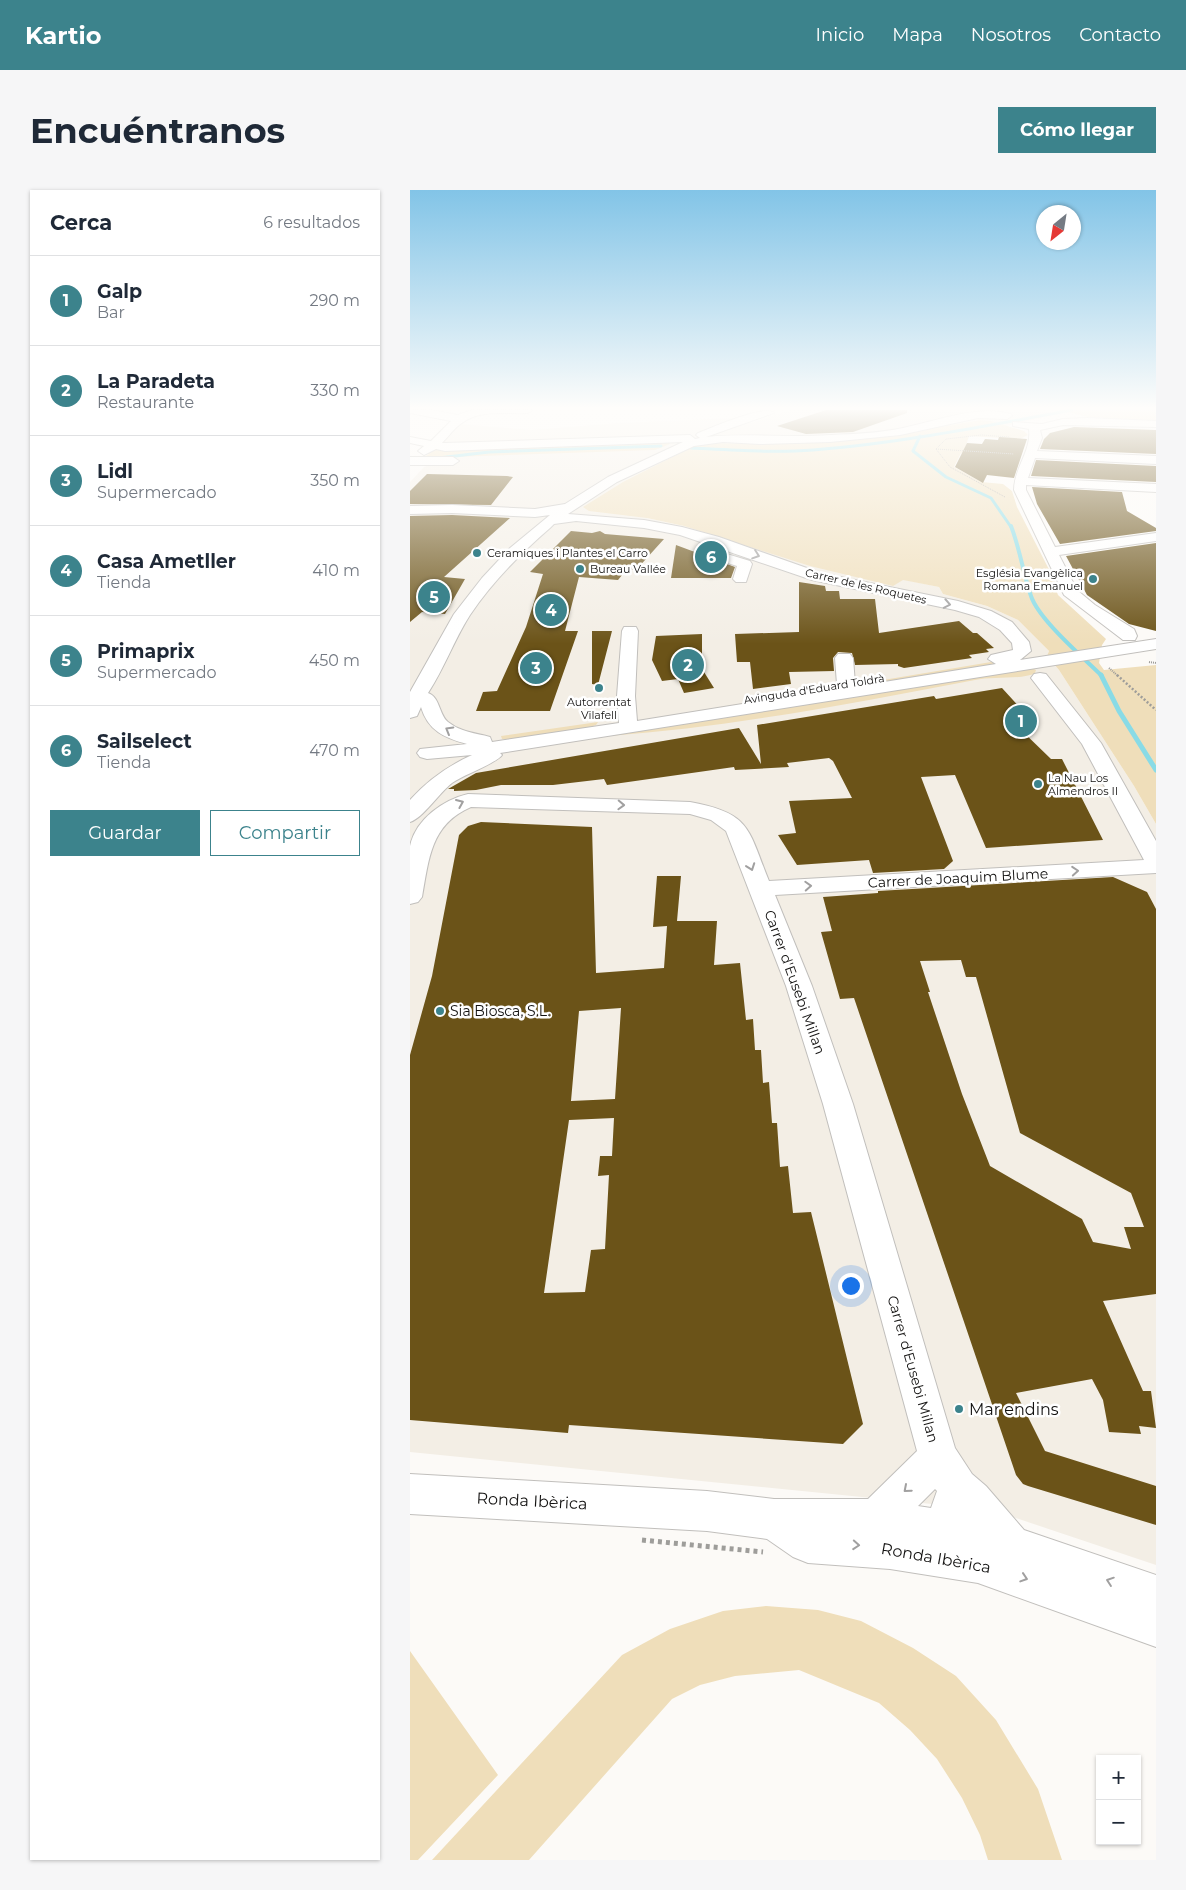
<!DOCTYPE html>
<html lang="es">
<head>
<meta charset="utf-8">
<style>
  :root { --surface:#fff; --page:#f6f6f7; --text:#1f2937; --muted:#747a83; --line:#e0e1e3; --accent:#3c838c }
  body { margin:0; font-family:Montserrat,sans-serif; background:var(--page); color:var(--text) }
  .controls { position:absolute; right:15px; bottom:15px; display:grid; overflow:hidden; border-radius:0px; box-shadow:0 1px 4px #0004 }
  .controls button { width:45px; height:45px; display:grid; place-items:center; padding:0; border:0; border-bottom:1px solid var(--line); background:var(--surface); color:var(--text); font:25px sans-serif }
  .compass { position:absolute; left:626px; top:15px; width:45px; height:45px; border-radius:50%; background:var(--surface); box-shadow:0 1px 4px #0004; rotate:210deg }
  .you { position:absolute; left:440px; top:1095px; width:18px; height:18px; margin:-12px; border:4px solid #fff; border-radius:50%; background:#1a73e8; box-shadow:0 0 0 8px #1a73e833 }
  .badge { display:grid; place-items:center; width:32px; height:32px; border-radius:50%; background:var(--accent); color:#fff; font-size:16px; font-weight:700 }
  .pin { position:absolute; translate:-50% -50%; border:2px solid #fff; box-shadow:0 1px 5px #0006 }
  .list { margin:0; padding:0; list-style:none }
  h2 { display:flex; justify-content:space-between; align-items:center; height:65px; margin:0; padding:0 20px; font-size:21px }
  h2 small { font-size:16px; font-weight:400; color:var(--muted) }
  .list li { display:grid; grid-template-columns:32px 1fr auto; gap:15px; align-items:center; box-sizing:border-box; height:90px; padding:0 20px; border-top:1px solid var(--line) }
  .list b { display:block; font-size:19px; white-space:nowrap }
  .list p { margin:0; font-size:16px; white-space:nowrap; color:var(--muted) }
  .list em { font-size:16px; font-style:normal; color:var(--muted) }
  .actions { display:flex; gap:10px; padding:15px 20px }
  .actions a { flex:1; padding:11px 0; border:1px solid var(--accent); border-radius:0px; text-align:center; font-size:18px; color:var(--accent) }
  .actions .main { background:var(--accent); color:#fff }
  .map { position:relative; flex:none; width:746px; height:1670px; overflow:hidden; border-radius:0px }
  header { display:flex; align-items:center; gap:30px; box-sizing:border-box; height:70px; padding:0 25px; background:var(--accent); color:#fff }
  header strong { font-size:24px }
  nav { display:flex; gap:28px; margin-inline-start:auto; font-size:18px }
  .intro { display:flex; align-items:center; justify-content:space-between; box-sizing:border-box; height:120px; padding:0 30px }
  h1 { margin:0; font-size:35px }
  .button { padding:12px 22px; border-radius:0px; background:var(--accent); color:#fff; font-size:18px; font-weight:700 }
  main { display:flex; gap:30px; padding:0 30px }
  aside { flex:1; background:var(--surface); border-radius:0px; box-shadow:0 1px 4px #0004 }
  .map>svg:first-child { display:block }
  .built { fill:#f3eee5 }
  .green { fill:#efdeba }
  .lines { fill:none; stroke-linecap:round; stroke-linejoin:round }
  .stream-far2 { stroke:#89dbe6; stroke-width:3 }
  .stream-far1 { stroke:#89dbe6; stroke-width:4 }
  .stream { stroke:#89dbe6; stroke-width:5 }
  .building { fill:#6b5318; fill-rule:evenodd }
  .minor-casing { stroke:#c1bfbc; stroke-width:2 }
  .path-far3 { stroke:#9e9d9a; stroke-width:1; stroke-dasharray:1 1; stroke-linecap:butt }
  .path-far2 { stroke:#9e9d9a; stroke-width:2; stroke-dasharray:1 1; stroke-linecap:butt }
  .path-far1 { stroke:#9e9d9a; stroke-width:2.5; stroke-dasharray:2 2; stroke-linecap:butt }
  .path { stroke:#9e9d9a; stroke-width:5; stroke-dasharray:4 4; stroke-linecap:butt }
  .minor { fill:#fff; fill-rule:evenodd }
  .oneway { stroke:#a1a0a0 }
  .poi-dot { fill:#3c838c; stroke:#fff; stroke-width:2 }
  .labels { text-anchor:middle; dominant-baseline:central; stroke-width:5; stroke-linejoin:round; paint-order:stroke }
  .far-poi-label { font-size:11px; fill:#131211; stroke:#fff; text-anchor:start }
  .far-street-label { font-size:11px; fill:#131211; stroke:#fff }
  .street-label { font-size:14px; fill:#131211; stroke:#fff }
  .poi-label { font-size:14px; fill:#131211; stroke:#fff; text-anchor:start }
  .near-poi-label { font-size:16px; fill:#131211; stroke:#fff; text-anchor:start }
  .near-street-label { font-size:16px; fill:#131211; stroke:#fff }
</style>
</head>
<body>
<header>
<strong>Kartio</strong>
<nav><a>Inicio</a><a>Mapa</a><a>Nosotros</a><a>Contacto</a></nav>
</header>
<div class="intro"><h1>Encuéntranos</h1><a class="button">Cómo llegar</a></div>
<main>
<aside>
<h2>Cerca<small>6 resultados</small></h2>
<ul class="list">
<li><span class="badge">1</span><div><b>Galp</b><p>Bar</p></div><em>290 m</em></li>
<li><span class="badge">2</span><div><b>La Paradeta</b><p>Restaurante</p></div><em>330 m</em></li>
<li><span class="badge">3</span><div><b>Lidl</b><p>Supermercado</p></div><em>350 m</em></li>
<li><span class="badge">4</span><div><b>Casa Ametller</b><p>Tienda</p></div><em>410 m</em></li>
<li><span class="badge">5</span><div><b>Primaprix</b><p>Supermercado</p></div><em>450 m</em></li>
<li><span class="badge">6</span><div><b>Sailselect</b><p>Tienda</p></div><em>470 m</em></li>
</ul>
<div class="actions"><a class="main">Guardar</a><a>Compartir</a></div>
</aside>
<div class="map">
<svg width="746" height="1670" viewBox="0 0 746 1670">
  <rect width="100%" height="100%" fill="#fcfaf7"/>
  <path class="built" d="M380,220L655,222L596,236L570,230L498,243L437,250L382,254L306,253L237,328L274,336L361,362L529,397L533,404L577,416L608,430L639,461L637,466L649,480L724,596L746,634V1375L582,1320L0,1262V292L14,277L20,275L28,253L49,234L122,240L209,233L324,228L341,233Z"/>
  <path class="green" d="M650,220H746V231L677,227Z
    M570,230L581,231L614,241L618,245L610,249L559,246L554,262L551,263L544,277L571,292L593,294L602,301L607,317L648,397H645L648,405L696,449L692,455L689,473L694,480L746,475V634L724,596L649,480L637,466L639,461L608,430L577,416L533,404L529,397L493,390L483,396L400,376L274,336L237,328L179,321L173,317L213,292L290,253L382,254L437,250L498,243Z
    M256,251L260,254L245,260L12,268L19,264L17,262L32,259Z
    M587,471L603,473L210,534L251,527Z
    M622,478L626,480L625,483C613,490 582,486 565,490C445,513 321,537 199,546Z
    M188,532L186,535C156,546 124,549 92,549L91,546Z
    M356,1416L408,1420L451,1431L503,1458L546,1486L586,1530L628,1599L652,1670H578L570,1645L552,1608L527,1569L500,1540L469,1513L389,1480L325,1486L290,1495L262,1509L119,1670H22L212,1465L260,1439L313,1421Z
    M0,1461L88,1585L8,1670H0Z"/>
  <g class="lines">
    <path class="stream-far2" d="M510,246L503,261L536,287L581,308L601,337
      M281,258C321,260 362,263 403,260C490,253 576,236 662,220
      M20,269L79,262L251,256"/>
    <path class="stream-far1" d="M601,336C610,359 613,383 621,406C629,430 674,468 692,486"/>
    <path class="stream" d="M691,485L709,521L746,580"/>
  </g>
  <path class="building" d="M416,220H497V223L443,242L396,244L367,236Z
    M664,237L746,240V264L630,259L634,249L640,243Z
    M589,247L617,249L604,288L577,285L573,293L545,277L557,253L572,254L575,249L588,250Z
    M626,270L746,276V292L621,286Z
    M17,284L97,286L103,287L81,315L0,314V301Z
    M622,297L712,302L717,321L746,338V341L650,354L627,314Z
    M42,325L100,328L34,387L55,389L35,424L12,422L0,432V326Z
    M161,341L182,343L190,341L195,344L254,349L226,380L217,379L208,390L169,387L155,441H168L140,521H66L73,502L87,501L116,437L133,384L120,382Z
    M746,353V441L719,434L677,405L656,366Z
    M266,355L325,377L321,388H261Z
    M389,392L415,396L416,401H429L430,409H465L469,443L549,431L563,443H567L584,458L576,459L579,462L559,465L562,468L494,478L488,476V474L445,475L442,463L428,462L423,468L424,481L379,482L381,494L343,499L340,472H327L325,444L389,442Z
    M182,441H202L188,495L182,494Z
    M292,444V474H289L304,498L274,503L268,489L252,491L242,470L246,446Z
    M592,498L625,534L608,537L641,569H652L693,650L576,658L545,585L511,587L543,671L534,679L463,683L459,670L387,675L368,645L386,643L379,611L442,608L423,571L419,568L377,573L379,577L325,580L324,577L197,595L194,589L143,595H91L66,600L44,601V599H38L66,583L329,538L351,574L347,535L524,506L526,509Z
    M71,632L182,637L186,783L254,778L257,736L243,737L247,686H271L267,731H307L304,775L330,773L336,830L343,829L345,860H351L353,893L359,892L362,933H367L370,977L378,976L383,1023L401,1022L453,1234L433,1254L159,1235L158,1243L0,1230V865L22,786L49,645L58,636ZM211,818L205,909L161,911L169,821ZM204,928L202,966H190L188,986L199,985L195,1059L181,1060L175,1102L134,1103L159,930Z
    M703,687L737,702L746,719V1104L693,1111L733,1201H741L746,1238L729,1236L731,1244L699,1242L693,1210L682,1189L606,1203L635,1261L746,1296V1335L618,1296L613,1294L606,1285L444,808L430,809L411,742L422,741L413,707L468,703V701ZM551,770L556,787H566L610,943L721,1003L734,1037H714L721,1059L683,1052L672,1029L580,976L552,904L518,802H520L510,771Z"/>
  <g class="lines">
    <g class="minor-casing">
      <path id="minor" d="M0,220H21L48,225L61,220H123L118,223C97,224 69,219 52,233C44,238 39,246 32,253H35L280,245L285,249L290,248L286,245L288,243C301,238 355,214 364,223L296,247C337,243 379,248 421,245C444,244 470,243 493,238C527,231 566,215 601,224L602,226L597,229L568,228L490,245L420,252L350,254L313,252L284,256L207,292L158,324L234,330L272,337L309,347L411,383L548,411L581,421L602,432L619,452L621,461L610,470L746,449V459L90,563L92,565C87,573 53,585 42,593C29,603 13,628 0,632V610C18,590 38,576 62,565L17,569L10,567L7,563L10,559L57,554C35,548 18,541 11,517L7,526L0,528V502L44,424L72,388L100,358L140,325L125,327L42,323L0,324V316L42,315L125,319L155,314L198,287L273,252L35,261L26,259L14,265L8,261L14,256L0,253V247L21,251L41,231L0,223ZM166,331L234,338L270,345L402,390L545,420L569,427L590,440L602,453L603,460L581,465L578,469L586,474L443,497L445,494L443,468L440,464H428L425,468L427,494L432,498L227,531L225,506L228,441L226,437H214L212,441L207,506L209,533L82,552L80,547C66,543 50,542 38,532C29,525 30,507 18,503C34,479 44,450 60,425C82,392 110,364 140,338L144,334Z
        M677,228L746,231V237L653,235L630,240L632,248L627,261L746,266V274L625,268L618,288L746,294V302L616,295V300L645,357L746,343V351L649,365L667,400L685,415L724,439L727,446L725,450H713L654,405L604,300C604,278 622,260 619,239L603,236V232L632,234L653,229Z
        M0,267H43L49,271L43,275H0Z
        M307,361L340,371L342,374L336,392H326L323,389L327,376L302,368L300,365Z
        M630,483L636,484L691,553L746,651V683L365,705L402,796L443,914L545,1258L562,1284L576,1296L614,1340L746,1385V1457L568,1393L480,1379L398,1373L383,1367L357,1349L297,1341L0,1324V1284L297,1301L364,1309H458L507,1261L413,914L376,796L316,641L301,630L280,624L61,617C21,634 19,668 12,707L8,712L0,714C0,696 0,674 0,656C6,629 33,610 58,604L280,612C341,623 338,639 359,691L734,670L672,554L621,488L624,484ZM525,1299L527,1301L521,1318L508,1316Z"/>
    </g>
    <path class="path-far3" d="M526,259L604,264
      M595,307L540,277L526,259L536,249L572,245L599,247"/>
    <path class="path-far2" d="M739,472L746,473
      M699,478L708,486"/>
    <path class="path-far1" d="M707,485L746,520"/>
    <path class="path" d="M232,1350L353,1362"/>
    <use href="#minor" class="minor"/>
  </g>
  <defs><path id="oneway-chevron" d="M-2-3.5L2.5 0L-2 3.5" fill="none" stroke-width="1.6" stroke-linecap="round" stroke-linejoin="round" transform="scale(1.25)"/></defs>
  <g class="oneway">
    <use href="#oneway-chevron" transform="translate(346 365) rotate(19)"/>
    <use href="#oneway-chevron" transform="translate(537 414) rotate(11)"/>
    <use href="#oneway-chevron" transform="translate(39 540) rotate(-150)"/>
    <use href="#oneway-chevron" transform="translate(50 613) rotate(-23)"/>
    <use href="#oneway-chevron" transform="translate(211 615) rotate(2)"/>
    <use href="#oneway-chevron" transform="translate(341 677) rotate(70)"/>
    <use href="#oneway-chevron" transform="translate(665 681) rotate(-4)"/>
    <use href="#oneway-chevron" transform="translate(398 696) rotate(-3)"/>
    <use href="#oneway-chevron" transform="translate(497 1299) rotate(139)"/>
    <use href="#oneway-chevron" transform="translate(446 1355) rotate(4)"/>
    <use href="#oneway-chevron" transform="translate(614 1388) rotate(18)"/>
    <use href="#oneway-chevron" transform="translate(700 1391) rotate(-161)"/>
  </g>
  <linearGradient id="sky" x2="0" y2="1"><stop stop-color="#82c4e7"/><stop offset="0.48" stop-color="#fefdfb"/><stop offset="1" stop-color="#fefdfb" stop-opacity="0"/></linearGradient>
  <rect width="746" height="454" fill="url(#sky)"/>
  <g class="poi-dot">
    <circle cx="67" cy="363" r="5"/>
    <circle cx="170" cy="379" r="5"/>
    <circle cx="683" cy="389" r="5"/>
    <circle cx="189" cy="498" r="5"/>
    <circle cx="628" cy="594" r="5"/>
    <circle cx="30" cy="821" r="5"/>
    <circle cx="549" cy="1219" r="5"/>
  </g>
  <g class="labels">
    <g class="far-poi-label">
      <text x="77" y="363">Ceramiques i Plantes el Carro</text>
      <text x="180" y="379">Bureau Vallée</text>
      <text x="673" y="383" text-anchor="end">Església Evangèlica<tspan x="673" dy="13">Romana Emanuel</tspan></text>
      <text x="189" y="512" text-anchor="middle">Autorrentat<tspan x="189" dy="13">Vilafell</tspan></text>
      <text x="638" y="588">La Nau Los<tspan x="638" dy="13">Almendros II</tspan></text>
    </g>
    <g class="far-street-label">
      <text transform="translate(456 396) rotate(13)">Carrer de les Roquetes</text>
      <text transform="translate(404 499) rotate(-9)">Avinguda d'Eduard Toldrà</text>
    </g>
    <g class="street-label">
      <text transform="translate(548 688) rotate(-3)">Carrer de Joaquim Blume</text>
      <text transform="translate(385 792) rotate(70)">Carrer d'Eusebi Millan</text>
      <text transform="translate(503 1179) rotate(74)">Carrer d'Eusebi Millan</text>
    </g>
    <g class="poi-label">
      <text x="40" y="821">Sia Biosca, S.L.</text>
    </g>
    <g class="near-poi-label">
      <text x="559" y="1219">Mar endins</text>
    </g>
    <g class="near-street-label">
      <text transform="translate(122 1311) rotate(3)">Ronda Ibèrica</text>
      <text transform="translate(526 1368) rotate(10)">Ronda Ibèrica</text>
    </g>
  </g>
</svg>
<div class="controls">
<button>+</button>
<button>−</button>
</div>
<svg class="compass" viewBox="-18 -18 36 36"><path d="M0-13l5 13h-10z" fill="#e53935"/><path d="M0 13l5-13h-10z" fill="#747a83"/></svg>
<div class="you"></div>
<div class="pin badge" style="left:611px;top:531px">1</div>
<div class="pin badge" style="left:278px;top:475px">2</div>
<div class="pin badge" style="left:126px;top:478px">3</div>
<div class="pin badge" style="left:141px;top:420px">4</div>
<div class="pin badge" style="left:24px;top:407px">5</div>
<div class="pin badge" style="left:301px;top:367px">6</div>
</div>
</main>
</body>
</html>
